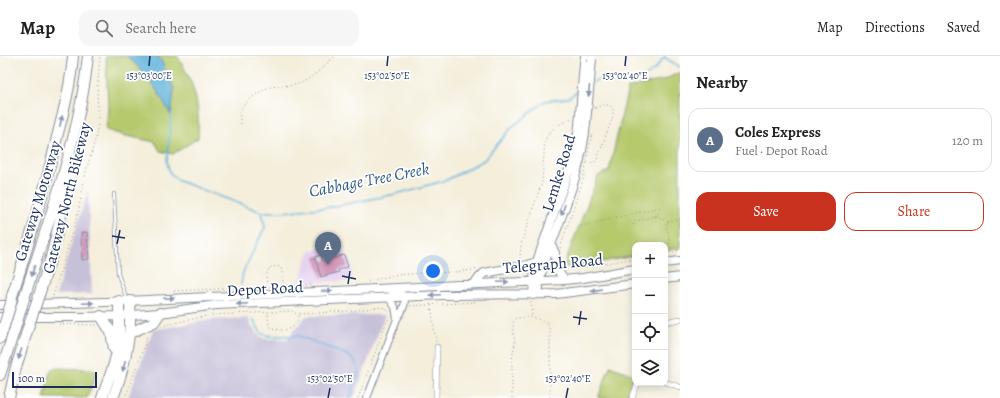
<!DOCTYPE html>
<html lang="en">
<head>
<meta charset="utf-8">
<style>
  :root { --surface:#fff; --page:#f6f6f6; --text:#222; --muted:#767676; --line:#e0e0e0; --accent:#c8321e }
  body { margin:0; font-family:Alegreya,serif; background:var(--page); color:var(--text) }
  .controls { position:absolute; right:12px; bottom:12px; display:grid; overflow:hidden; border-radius:8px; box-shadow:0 2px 10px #0003 }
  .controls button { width:36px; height:36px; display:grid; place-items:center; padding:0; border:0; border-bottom:1px solid var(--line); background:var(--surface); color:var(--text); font:20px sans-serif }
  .scale { position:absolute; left:12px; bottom:10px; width:85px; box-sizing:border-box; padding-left:4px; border:2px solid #1b2f5e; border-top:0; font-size:11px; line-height:14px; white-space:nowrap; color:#1b2f5e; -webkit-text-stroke:3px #fff; paint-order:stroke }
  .you { position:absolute; left:433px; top:215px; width:14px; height:14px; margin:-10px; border:3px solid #fff; border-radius:50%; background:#1a73e8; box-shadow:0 0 0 6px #1a73e833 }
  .badge { display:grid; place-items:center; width:26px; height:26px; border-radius:50%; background:var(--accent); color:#fff; font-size:13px; font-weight:700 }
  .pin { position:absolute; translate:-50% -33px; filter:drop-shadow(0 1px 2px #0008) }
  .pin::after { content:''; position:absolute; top:21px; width:14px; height:12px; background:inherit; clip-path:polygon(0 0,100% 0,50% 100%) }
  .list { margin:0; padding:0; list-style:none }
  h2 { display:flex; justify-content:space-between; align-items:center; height:52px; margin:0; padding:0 16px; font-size:17px }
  h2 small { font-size:13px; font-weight:400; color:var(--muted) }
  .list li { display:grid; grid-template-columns:26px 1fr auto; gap:12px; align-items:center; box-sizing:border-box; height:64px; margin:0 8px 8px; padding:0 8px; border:1px solid var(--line); border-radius:12px }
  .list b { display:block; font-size:15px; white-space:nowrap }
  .list p { margin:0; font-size:13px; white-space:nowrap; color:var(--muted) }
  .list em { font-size:13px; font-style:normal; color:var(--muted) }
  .actions { display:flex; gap:8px; padding:12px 16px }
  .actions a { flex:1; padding:9px 0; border:1px solid var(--accent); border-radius:12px; text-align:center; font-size:14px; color:var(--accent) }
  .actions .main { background:var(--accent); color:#fff }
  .icon { flex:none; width:22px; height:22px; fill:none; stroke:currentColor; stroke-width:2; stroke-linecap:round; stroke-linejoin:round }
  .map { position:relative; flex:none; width:680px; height:342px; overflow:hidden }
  header { display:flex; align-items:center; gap:24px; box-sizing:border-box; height:56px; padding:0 20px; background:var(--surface); border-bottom:1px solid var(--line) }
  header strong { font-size:19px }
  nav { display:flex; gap:22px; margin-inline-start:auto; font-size:14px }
  .search { width:280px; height:36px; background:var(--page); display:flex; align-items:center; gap:10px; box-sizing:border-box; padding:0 14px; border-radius:12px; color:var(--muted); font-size:15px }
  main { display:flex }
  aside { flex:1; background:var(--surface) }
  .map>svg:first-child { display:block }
  .built { fill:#e5d3f1 }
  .industrial { fill:#c7c0d9 }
  .green { fill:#b6c96d; stroke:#687c66 }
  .water { fill:#5eb2da; stroke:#3c709c }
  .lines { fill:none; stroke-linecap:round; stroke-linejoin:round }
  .stream { stroke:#5eb2da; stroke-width:1.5 }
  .building { fill:#d399bc }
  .service-casing { stroke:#888e9c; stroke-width:4 }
  .minor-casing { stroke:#888e9c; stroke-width:6 }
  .tertiary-casing { stroke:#888e9c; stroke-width:8 }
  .primary-casing { stroke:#888e9c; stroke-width:10 }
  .motorway-casing { stroke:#888e9c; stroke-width:12 }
  .path { stroke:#888e9c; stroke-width:1; stroke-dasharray:1 3; stroke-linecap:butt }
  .service { stroke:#fff; stroke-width:2.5 }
  .minor { stroke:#fff; stroke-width:5 }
  .tertiary { stroke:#fff; stroke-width:6 }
  .primary { stroke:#fff; stroke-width:8 }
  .motorway { stroke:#fff; stroke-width:10 }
  .primary-bridge-casing { stroke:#888e9c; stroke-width:10; stroke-linecap:butt }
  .motorway-bridge-casing { stroke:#888e9c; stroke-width:12; stroke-linecap:butt }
  .primary-bridge { stroke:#fff; stroke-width:8 }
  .motorway-bridge { stroke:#fff; stroke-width:10 }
  .oneway { fill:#8d97ae }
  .ticks { fill:none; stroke:#1b2f5e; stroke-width:1.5 }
  .labels { text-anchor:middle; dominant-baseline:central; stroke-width:3.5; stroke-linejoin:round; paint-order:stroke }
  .street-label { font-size:16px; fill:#1b2f5e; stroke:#fff }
  .water-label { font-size:17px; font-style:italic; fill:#325d89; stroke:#fff }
  .ticks-label { font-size:10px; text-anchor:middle; fill:#1b2f5e; stroke:#fff; stroke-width:3.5; stroke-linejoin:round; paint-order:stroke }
</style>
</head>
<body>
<header>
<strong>Map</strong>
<div class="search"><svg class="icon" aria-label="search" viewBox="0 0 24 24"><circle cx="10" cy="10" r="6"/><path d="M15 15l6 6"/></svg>Search here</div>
<nav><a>Map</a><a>Directions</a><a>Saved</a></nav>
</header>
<main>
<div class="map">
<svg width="680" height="342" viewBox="0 0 680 342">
  <rect width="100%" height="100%" fill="#fff"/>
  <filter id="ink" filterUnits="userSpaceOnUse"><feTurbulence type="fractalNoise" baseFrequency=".025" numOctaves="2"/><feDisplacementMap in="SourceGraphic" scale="8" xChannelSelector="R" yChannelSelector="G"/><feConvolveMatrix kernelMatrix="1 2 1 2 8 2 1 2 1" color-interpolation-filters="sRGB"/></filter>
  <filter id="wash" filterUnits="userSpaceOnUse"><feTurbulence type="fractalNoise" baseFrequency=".012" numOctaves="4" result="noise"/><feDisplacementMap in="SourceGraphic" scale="16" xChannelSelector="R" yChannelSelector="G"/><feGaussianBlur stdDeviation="0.9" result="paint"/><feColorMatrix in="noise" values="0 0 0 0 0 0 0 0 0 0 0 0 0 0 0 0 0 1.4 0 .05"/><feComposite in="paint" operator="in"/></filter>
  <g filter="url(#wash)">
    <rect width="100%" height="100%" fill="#f4eedb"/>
    <path class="built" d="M332,192L346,197L351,206L352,225L299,227L307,201L310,196L320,193Z"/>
    <path class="industrial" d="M88,134L92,238L56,239Z
      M385,259L354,342H128L153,274L211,264L249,262L250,269L260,280L265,283H287L306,260Z"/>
    <path class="green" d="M106,0H127C147,19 159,35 171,59L174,33L162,6L157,0H177C195,28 200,48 198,82L173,98L160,95L155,86L122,79L106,74L108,53Z
      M680,16V192L665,194V189H635V200L568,212L564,209L598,120L609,115L628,32L664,24Z
      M610,310L634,319L626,342H598Z
      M53,312L93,313L95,314L96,318L87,342H44L51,314Z"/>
    <path class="water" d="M127,0H157L162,6L174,33L171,60C159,35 148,19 127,0Z"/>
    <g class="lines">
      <path class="stream" d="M664,1L680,11
        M593,26L607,22L631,24L643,22L655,13L665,0
        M171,59L167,106L170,117L179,125L262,156H281L331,151L396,138L447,124L484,104L512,71L545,45L568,42L578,35
        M241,229L243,216L265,171L262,156
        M253,263L261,277L269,280H299L345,298L353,303L357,309L359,315L350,342"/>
    </g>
    <g id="blocks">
      <path class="building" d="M87,176L89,203L82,204L81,177Z
        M321,199L322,205L344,199L348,211L338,214L339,216L321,221L315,201Z"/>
    </g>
  </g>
  <g filter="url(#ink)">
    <use href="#blocks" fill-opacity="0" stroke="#888e9c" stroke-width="1"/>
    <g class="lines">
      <g class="service-casing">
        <path id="service" d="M114,138L118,218L127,244"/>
      </g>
      <g class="minor-casing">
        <path id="minor" d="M665,266L680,263
          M665,326L680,331
          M436,342L437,291
          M632,342L638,327"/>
      </g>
      <g class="tertiary-casing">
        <path id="tertiary" d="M388,241L395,251L397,263
          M367,342L397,263C406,251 411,236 391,235"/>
      </g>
      <g class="primary-casing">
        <path id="primary" d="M584,7L585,0
          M551,188L555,197L556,211L564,224
          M665,207L680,205
          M665,223L680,221
          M473,228L484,217L523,210L537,206
          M538,238L541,218L544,208C560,162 582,116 586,67
          M533,239L535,211L571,108L576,90L579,70
          M0,249L106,246L564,224L583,222L635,213
          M0,261H84L119,260L160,257L216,249L443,239L556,238L635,228"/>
      </g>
      <g class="motorway-casing">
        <path id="motorway" d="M26,236C50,159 80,81 88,0
          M40,236L52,198L72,112L70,99
          M12,240C29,187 45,134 57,81C64,54 71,27 73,0
          M101,260L111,276L114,293
          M130,277L154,266L160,257
          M0,282L3,273
          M0,319L15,272
          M9,342L15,315L28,272
          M102,342L113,311L119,289V245
          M113,342C125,310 132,279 130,245"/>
      </g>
      <path class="path" d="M241,68C240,64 239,60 240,56C242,47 262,33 271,31C281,29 291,31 301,27C313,22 325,9 335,0
        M587,106L593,107L597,104L613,60V53L609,49H603L595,52
        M656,160L663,163L666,166
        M633,169L636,165L656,160L662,153
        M581,170L661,151
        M560,192L583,124L592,78
        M671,196L666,166L680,163
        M665,197L680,194
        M630,198L635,197
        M631,199H635
        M520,203L521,188L542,126L545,84C551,72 560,68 572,62
        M566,213H577L635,202
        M267,226L266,220L269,212L277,210L281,212L283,217V229
        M368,226C403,213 441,220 478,213
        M262,231L313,229
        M174,235L239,232
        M53,240L78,157L86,115L96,81L99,62L97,39L100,0
        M531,246L532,261
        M431,249L436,286
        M410,250L475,246
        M299,258L351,255L381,251L386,252L389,256
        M268,259L269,270C275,275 290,276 295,269C297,266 298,263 298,259
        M59,268L97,269
        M161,270L211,259L292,255L298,259
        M125,342L146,285L147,279
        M358,342L385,270L390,261
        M512,342V304L515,286L513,276V267L516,262L532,261L548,267L550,276V342"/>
      <use href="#service" class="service"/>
      <use href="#minor" class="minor"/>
      <use href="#tertiary" class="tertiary"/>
      <use href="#primary" class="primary"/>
      <use href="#motorway" class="motorway"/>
      <g class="primary-bridge-casing">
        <path id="primary-bridge" d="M586,67L592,3
          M579,70L584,7"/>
      </g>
      <g class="motorway-bridge-casing">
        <path id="motorway-bridge" d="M15,272L26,236
          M28,272L40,236
          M3,273L11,247L12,240"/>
      </g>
      <use href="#primary-bridge" class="primary-bridge"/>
      <use href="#motorway-bridge" class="motorway-bridge"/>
    </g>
    <defs><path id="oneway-solid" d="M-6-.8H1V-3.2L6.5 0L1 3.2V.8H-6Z"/></defs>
    <g class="oneway">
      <use href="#oneway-solid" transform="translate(589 35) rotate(95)"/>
      <use href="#oneway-solid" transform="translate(61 65) rotate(-77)"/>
      <use href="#oneway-solid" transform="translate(563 154) rotate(110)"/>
      <use href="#oneway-solid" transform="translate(33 215) rotate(107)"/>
      <use href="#oneway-solid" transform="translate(503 226) rotate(-3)"/>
      <use href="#oneway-solid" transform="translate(596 234) rotate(172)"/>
      <use href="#oneway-solid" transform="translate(327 235) rotate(-3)"/>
      <use href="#oneway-solid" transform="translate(435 239) rotate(177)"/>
      <use href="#oneway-solid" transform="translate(169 242) rotate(-3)"/>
      <use href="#oneway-solid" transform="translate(88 247) rotate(-2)"/>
      <use href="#oneway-solid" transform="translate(242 248) rotate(177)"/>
      <use href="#oneway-solid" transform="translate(20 298) rotate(107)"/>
      <use href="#oneway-solid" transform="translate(124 310) rotate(105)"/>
    </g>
  </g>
  <path class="ticks" d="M149,10L150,0M387,10L388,0M625,10L626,0M112,180L125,182M117,188L120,174M342,220L356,223M348,228L350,215M573,261L587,263M579,269L581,255M328,342L330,332M566,342L568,332"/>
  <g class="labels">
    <g class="street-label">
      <text transform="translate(559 117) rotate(-73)">Lemke Road</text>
      <text transform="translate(67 142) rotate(-76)">Gateway North Bikeway</text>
      <text transform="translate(38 145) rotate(-73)">Gateway Motorway</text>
      <text transform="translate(553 208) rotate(-5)">Telegraph Road</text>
      <text transform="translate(265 233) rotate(-3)">Depot Road</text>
    </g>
    <g class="water-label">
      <text transform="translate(369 124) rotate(-11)">Cabbage Tree Creek</text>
    </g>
  </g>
  <g class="ticks-label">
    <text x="149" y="23">153°03'00"E</text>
    <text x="387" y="23">153°02'50"E</text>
    <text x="625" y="23">153°02'40"E</text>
    <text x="330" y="326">153°02'50"E</text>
    <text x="568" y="326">153°02'40"E</text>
  </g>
</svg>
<div class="controls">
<button>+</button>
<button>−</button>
<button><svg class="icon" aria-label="locate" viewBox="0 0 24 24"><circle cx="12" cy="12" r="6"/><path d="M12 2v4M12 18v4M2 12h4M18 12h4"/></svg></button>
<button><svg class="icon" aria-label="layers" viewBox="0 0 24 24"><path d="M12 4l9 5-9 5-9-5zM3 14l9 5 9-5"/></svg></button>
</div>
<div class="scale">100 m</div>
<div class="you"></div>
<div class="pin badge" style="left:328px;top:209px;background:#5c6f8a">A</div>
</div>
<aside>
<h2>Nearby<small></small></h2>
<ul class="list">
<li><span class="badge" style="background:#5c6f8a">A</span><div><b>Coles Express</b><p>Fuel · Depot Road</p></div><em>120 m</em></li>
</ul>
<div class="actions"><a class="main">Save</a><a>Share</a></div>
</aside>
</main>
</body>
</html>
